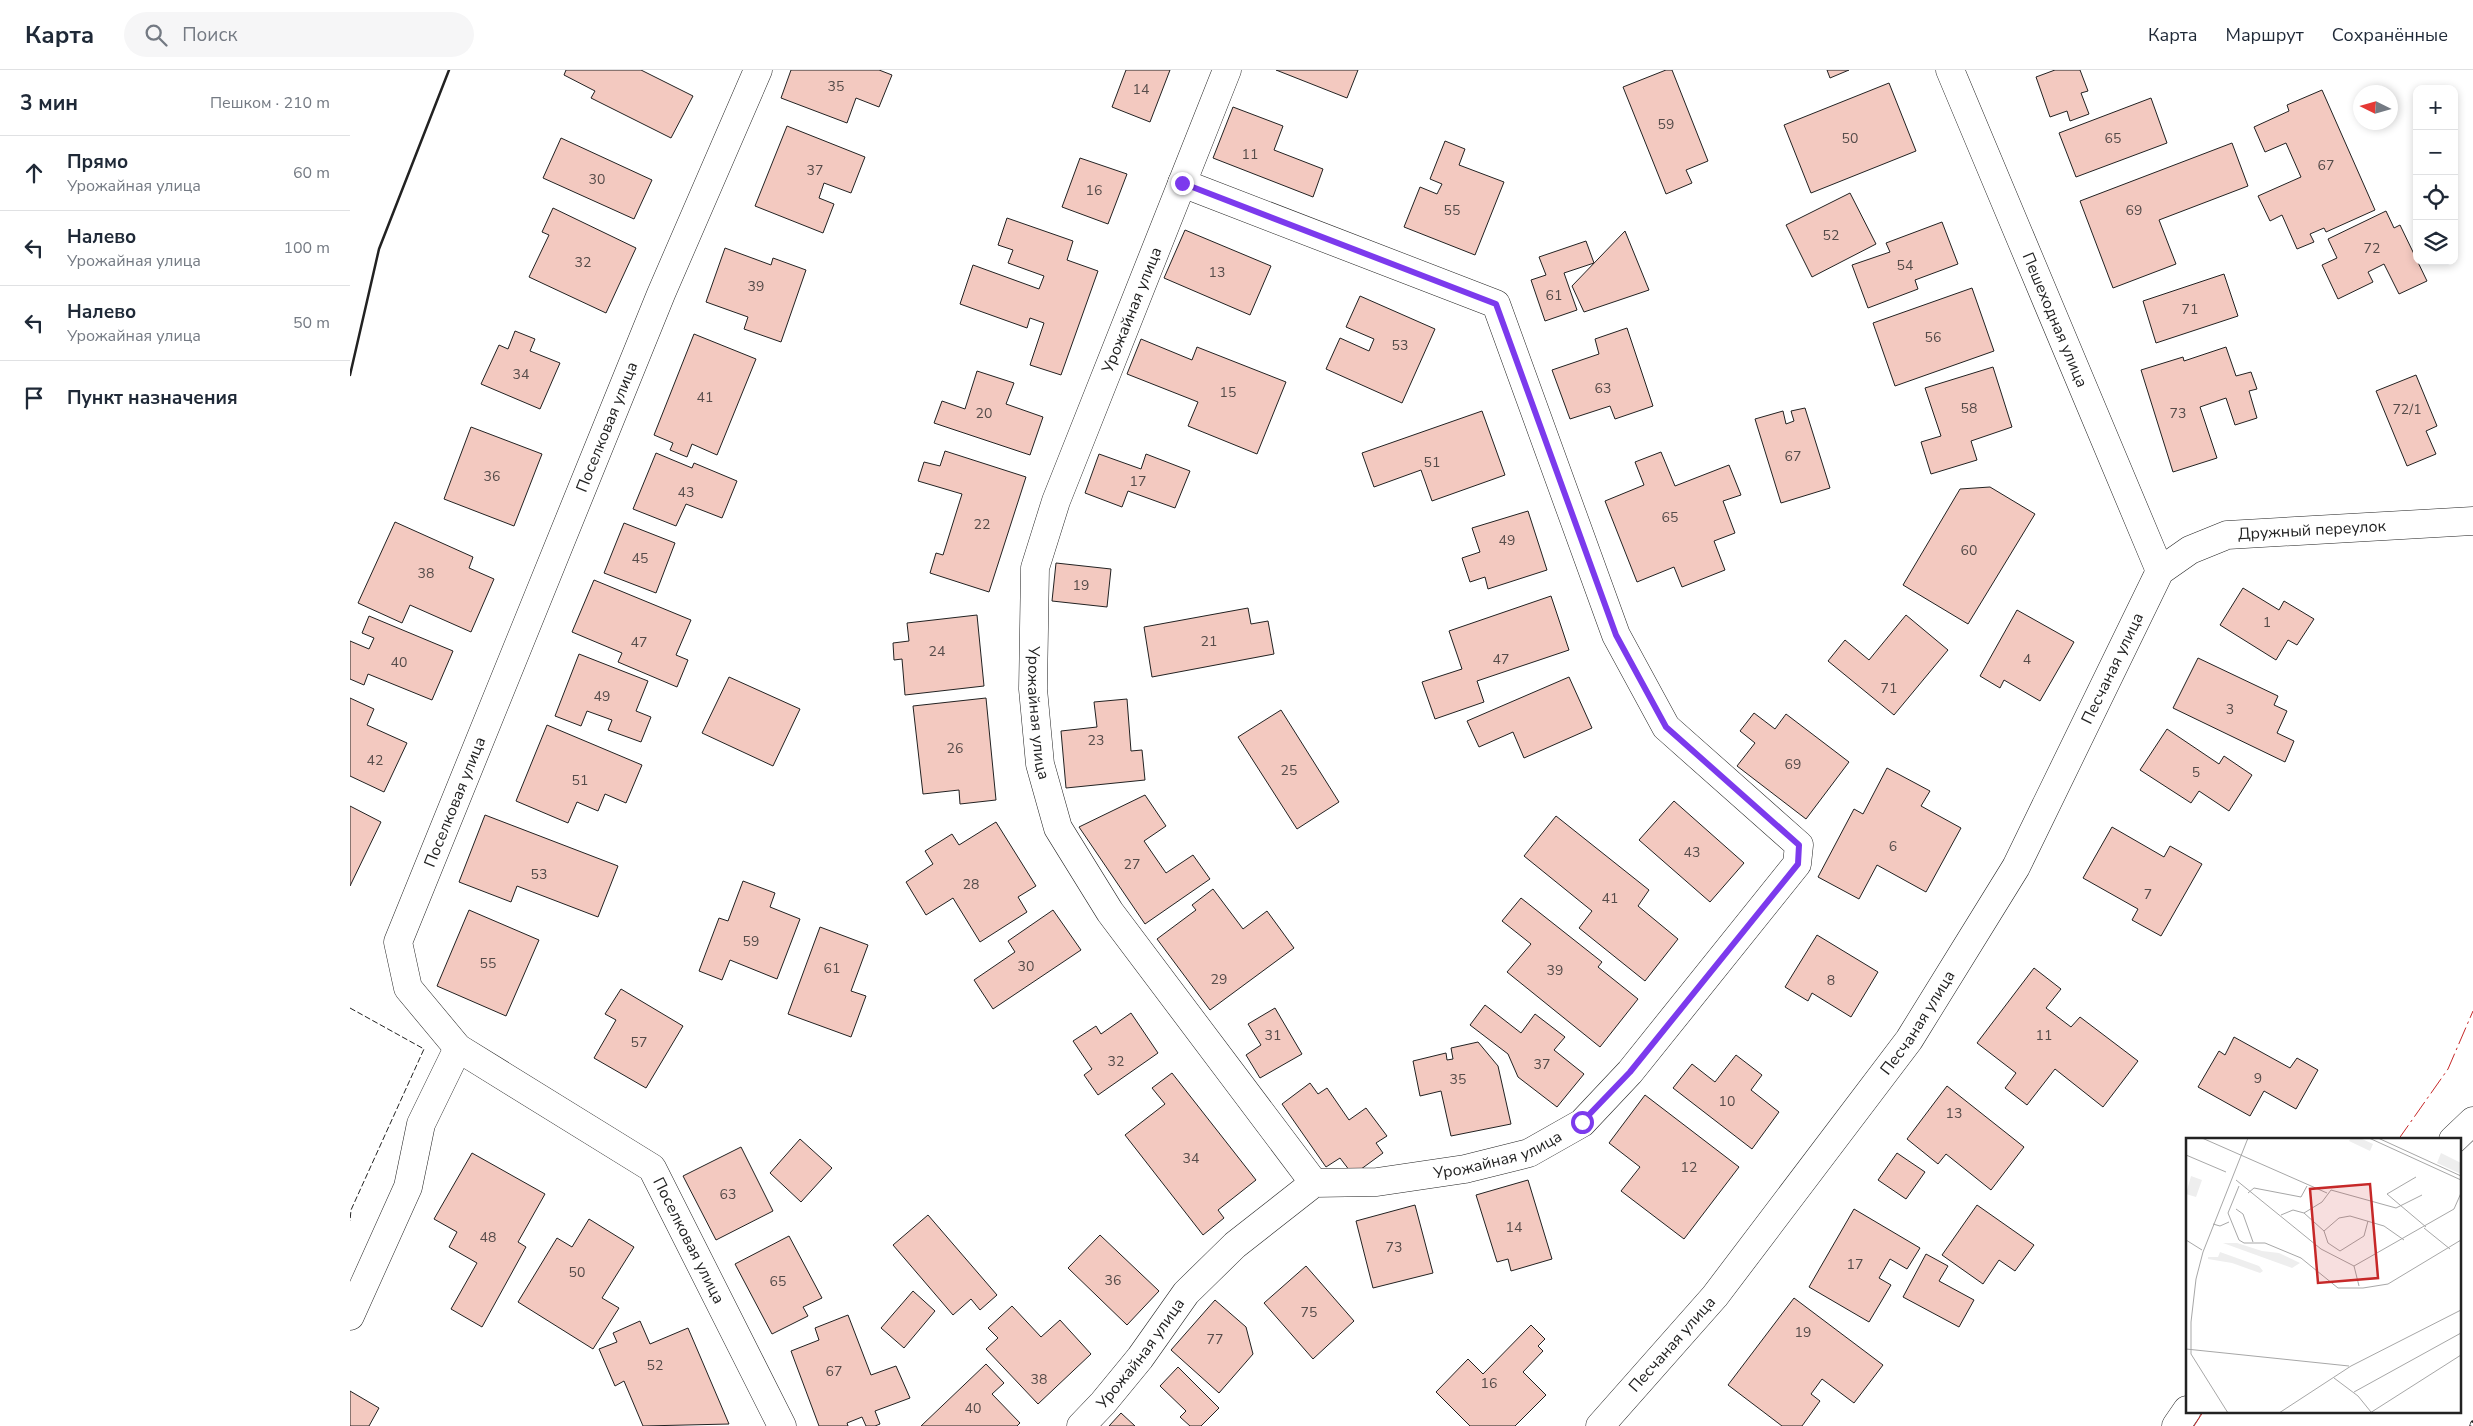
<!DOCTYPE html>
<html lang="ru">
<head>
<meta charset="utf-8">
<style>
  :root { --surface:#fff; --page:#f6f6f7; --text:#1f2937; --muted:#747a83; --line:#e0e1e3 }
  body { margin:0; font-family:"Nunito Sans",sans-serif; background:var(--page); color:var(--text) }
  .controls { position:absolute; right:15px; top:15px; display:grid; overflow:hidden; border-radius:10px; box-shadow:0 2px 8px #0003 }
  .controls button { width:45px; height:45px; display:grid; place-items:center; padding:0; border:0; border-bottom:1px solid var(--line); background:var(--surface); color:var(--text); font:25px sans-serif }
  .compass { position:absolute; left:2003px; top:15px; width:45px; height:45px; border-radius:50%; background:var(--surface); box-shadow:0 2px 8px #0003; rotate:275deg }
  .stop { position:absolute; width:15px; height:15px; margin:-11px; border:4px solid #7c3aed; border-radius:50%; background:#fff }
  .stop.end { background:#7c3aed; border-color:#fff; box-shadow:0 1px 5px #0008 }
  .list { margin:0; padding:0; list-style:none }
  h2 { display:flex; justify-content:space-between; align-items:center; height:65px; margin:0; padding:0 20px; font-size:21px }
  h2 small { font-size:16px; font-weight:400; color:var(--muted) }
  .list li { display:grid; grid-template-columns:32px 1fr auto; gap:15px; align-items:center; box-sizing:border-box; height:75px; padding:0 20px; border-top:1px solid var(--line) }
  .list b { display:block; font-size:19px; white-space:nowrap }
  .list p { margin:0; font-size:16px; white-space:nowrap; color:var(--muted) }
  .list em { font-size:16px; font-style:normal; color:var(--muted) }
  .icon { flex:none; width:28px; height:28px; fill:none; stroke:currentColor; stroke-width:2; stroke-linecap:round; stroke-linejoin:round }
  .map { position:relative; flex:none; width:2123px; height:1356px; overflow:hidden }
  header { display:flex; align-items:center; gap:30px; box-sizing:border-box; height:70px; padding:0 25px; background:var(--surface); border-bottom:1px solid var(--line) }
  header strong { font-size:24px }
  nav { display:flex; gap:28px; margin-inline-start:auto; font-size:18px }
  .search { width:350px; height:45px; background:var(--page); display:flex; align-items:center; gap:12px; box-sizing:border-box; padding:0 18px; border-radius:28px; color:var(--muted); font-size:19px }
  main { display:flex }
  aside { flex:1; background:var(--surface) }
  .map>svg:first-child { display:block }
  .building { fill:#f3c9c0; stroke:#222 }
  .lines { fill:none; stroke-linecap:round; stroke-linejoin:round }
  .minor-casing { stroke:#222; stroke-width:29 }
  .minor { stroke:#fff; stroke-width:28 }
  .rail-casing { stroke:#222; stroke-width:5.5 }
  .rail { stroke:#fff; stroke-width:4; stroke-dasharray:11; stroke-linecap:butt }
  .fence { stroke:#222; stroke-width:1; stroke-dasharray:6 2.5; stroke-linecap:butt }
  .wall { stroke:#222; stroke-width:2.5 }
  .power { stroke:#c62828; stroke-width:1; stroke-dasharray:18 4 2.5 4; stroke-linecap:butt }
  .route { stroke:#7c3aed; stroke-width:6 }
  .labels { text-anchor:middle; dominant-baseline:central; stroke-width:4; stroke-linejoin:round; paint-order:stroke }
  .number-label { font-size:14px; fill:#564c4a }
  .street-label { font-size:16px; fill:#222; stroke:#fff }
  .inset-road { fill:none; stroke:#a7a7a7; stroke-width:1 }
  .view { fill:#c62828; fill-opacity:0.15; stroke:#c62828; stroke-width:2.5 }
  .inset-edge { fill:none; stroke:#222; stroke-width:2.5 }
</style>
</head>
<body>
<header>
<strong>Карта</strong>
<div class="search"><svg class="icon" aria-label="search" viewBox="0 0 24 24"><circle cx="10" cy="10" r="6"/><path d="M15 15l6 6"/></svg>Поиск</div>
<nav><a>Карта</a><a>Маршрут</a><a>Сохранённые</a></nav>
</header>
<main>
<aside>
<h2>3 мин<small>Пешком · 210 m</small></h2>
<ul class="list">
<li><svg class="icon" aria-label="ahead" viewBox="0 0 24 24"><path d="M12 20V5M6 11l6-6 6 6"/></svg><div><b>Прямо</b><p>Урожайная улица</p></div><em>60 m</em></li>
<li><svg class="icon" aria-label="left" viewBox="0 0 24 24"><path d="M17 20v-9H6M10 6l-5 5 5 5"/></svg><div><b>Налево</b><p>Урожайная улица</p></div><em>100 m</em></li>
<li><svg class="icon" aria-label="left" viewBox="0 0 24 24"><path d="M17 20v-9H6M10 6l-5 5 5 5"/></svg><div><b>Налево</b><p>Урожайная улица</p></div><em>50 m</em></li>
<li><svg class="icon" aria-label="arrive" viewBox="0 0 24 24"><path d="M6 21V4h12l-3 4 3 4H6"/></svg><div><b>Пункт назначения</b></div></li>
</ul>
</aside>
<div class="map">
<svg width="2123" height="1356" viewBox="0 0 2123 1356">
  <rect width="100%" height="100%" fill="#fff"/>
  <path class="building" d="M216,0H291L343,26L321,68L241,28L245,21L214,5Z
    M441,0H529L542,5L529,37L506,28L497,53L431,28Z
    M776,0H820L800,52L762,37Z
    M926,0H1008L997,28Z
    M1316,0H1322L1358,91L1336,100L1342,113L1316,124L1273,17Z
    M1477,0H1499L1480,8Z
    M1705,0H1730L1738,21L1731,23L1739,44L1720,51L1717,41L1700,47L1686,7Z
    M1539,13L1566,81L1461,123L1434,55Z
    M1972,20L2025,140L1976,162L1974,158L1960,164L1964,172L1947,179L1932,145L1920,151L1908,126L1951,107L1936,73L1915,82L1904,57L1939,41L1937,35Z
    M1801,28L1817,73L1726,107L1709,63Z
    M883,37L933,56L924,80L973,99L963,127L863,88Z
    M437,56L515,87L501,123L474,113L469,128L484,134L473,163L405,136Z
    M211,68L302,110L284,149L193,108Z
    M1095,71L1115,79L1109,95L1154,112L1125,185L1054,157L1070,117L1087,124L1092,114L1080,109Z
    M1882,73L1898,116L1809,150L1826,194L1763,218L1730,131Z
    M730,88L777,104L758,154L712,137Z
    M1500,123L1526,174L1462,207L1436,155Z
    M203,138L286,178L256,243L179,207L199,165L192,162Z
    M2036,141L2044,158L2050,155L2077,211L2049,224L2034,194L2018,202L2023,212L1988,229L1972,195L1987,188L1978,169Z
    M657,148L723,171L717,190L748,201L711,305L680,295L694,253L680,248L677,258L610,234L623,195L689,219L694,206L658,193L663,180L648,175Z
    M1592,152L1608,194L1565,210L1568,219L1518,238L1502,195L1540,182L1536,173Z
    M835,160L921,196L900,245L814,208Z
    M1275,161L1299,220L1234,242L1222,216Z
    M1236,171L1244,193L1214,203L1227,240L1195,251L1181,210L1196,205L1189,187Z
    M375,178L421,195L423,188L456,200L431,272L394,259L398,247L356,232Z
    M1874,204L1888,246L1806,273L1793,231Z
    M1622,218L1644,281L1545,316L1523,253Z
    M1010,226L1085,259L1052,333L976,299L990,268L1019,281L1024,269L996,257Z
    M1277,258L1303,336L1265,349L1260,336L1220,349L1202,300L1249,284L1245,269Z
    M165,261L185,269L180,281L210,293L190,339L131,314L149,275L158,279Z
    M344,264L406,289L367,385L342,374L337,387L320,380L323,373L304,365Z
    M791,269L842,290L847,277L936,312L907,384L838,356L848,332L777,304Z
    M1876,277L1886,306L1901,302L1907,319L1899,321L1907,348L1885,355L1876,328L1850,337L1867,388L1823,402L1791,300L1833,287L1834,291Z
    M1643,297L1662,357L1621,371L1627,390L1581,404L1571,372L1591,366L1575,318Z
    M627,301L664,313L656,334L693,347L680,385L584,353L592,331L615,339Z
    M2066,305L2087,356L2076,361L2086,384L2057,396L2026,321Z
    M1455,338L1480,418L1431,433L1405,349L1433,341L1436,354L1444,351L1441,341Z
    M1132,341L1155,405L1082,431L1071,400L1024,417L1012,383Z
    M121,357L192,384L164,456L94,429Z
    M595,381L676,407L639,522L580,503L586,483L593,485L612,424L568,411L574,392L590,396Z
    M1311,382L1325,416L1379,395L1391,425L1373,431L1385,463L1364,471L1375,500L1332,517L1324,497L1287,512L1255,431L1294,415L1285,392Z
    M306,383L342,398L344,393L387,411L372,448L336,434L326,456L283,439Z
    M749,384L791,399L796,384L840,401L825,438L778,421L772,437L735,423Z
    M1640,417L1685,444L1618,554L1553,515L1610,419Z
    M1178,441L1197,500L1138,519L1135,507L1120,512L1112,488L1130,482L1122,458Z
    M45,452L123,487L119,498L144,509L121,562L60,535L52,553L8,533Z
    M274,453L325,473L306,523L254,503Z
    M706,493L761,499L757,537L702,531Z
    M244,510L341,550L326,585L338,590L327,617L268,592L272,583L222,562Z
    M1893,518L1929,540L1934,531L1964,549L1947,575L1938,570L1926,590L1870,555Z
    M1201,526L1219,580L1127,611L1134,632L1085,649L1072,612L1112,599L1099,561Z
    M898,538L901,554L918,551L924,584L802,607L794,557Z
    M1667,540L1724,572L1690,631L1654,610L1650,618L1630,606Z
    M627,545L634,616L555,625L552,589L544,590L543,573L559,571L557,553Z
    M1556,545L1598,580L1544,645L1478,591L1495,570L1519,590Z
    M19,546L103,581L82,630L18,604L14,615L0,609V571L19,579L24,568L12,563Z
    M229,584L298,611L286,641L301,647L291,672L258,660L262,650L237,641L231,656L205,646Z
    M1848,588L1928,626L1924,635L1937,641L1927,663L1944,671L1935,692L1823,638Z
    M379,607L450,639L423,696L352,663Z
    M1219,607L1242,658L1174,688L1163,662L1129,677L1117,651Z
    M0,628L24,639L17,655L57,673L34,722L0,706Z
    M636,628L646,730L610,734L609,720L573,724L563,636Z
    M777,629L781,681L792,680L795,710L716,718L711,661L747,657L744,632Z
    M931,640L989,732L947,759L888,667Z
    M1404,643L1425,659L1436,644L1499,692L1456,749L1387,696L1405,673L1390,661Z
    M197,655L292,695L276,733L255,724L248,741L227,732L218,753L166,731Z
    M1817,659L1869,694L1874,686L1902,705L1879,741L1849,721L1841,733L1790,700Z
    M1537,698L1580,721L1571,736L1611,758L1576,822L1527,795L1509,829L1468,807L1504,739L1513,744Z
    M795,725L816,756L794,771L816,803L843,785L860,809L795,854L729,757Z
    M1324,731L1394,793L1360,832L1289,770Z
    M0,736L31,752L0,816Z
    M135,745L268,796L248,847L167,816L161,832L109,812Z
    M1206,746L1299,820L1288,836L1328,869L1295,911L1229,858L1242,841L1174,786Z
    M646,752L686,816L668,827L677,842L630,872L603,828L576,845L556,812L583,794L575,781L602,764L609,775Z
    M1762,757L1814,787L1820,776L1852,794L1811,866L1782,850L1788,839L1733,808Z
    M393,811L425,823L420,837L450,849L427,909L380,890L372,910L349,901L369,848L378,851Z
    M863,819L893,859L917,841L944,878L860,940L807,869L846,840L842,835Z
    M1171,828L1252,892L1248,897L1288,929L1250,977L1157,902L1181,874L1152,851Z
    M119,840L189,870L156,946L87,916Z
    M703,840L731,880L643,939L624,910L665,882L658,871Z
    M470,857L518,875L501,921L516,926L501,967L438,944Z
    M1467,865L1528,902L1501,947L1462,923L1458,931L1435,917Z
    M1684,898L1711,919L1696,938L1721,957L1730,947L1788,991L1753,1037L1705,999L1677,1035L1655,1018L1666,1003L1627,973Z
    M271,919L333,956L296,1018L244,988L266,950L255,944Z
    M1135,935L1171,963L1185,944L1215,967L1204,980L1234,1004L1207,1037L1168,1007L1158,984L1120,955Z
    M925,938L952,984L910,1008L896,985L911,975L898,954Z
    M781,943L808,983L748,1025L734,1005L742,999L723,971L746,956L751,964Z
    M1884,967L1940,998L1947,988L1968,1000L1946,1039L1914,1021L1900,1046L1848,1017L1869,981L1875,985Z
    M1128,972L1148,996L1161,1054L1101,1066L1091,1021L1070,1026L1063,991L1096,983L1097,990L1103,989L1101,978Z
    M1386,985L1412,1005L1401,1020L1429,1042L1402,1079L1323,1018L1342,994L1365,1012Z
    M822,1003L906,1110L868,1140L874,1148L853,1165L775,1065L815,1034L802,1018Z
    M960,1013L968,1024L977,1018L999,1050L1016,1038L1037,1066L1026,1073L1033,1083L1003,1105L990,1088L976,1097L932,1034Z
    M1597,1016L1674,1077L1641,1120L1596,1084L1588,1094L1557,1069Z
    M1295,1025L1389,1097L1334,1169L1271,1121L1290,1097L1259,1073Z
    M450,1069L482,1098L451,1132L420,1103Z
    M391,1077L423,1141L366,1170L333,1106Z
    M122,1083L195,1124L168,1172L176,1177L132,1257L101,1239L127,1193L99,1177L107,1162L84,1149Z
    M1547,1083L1575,1102L1556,1129L1528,1110Z
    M1178,1110L1202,1189L1161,1201L1158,1189L1147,1192L1126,1125Z
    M1065,1135L1083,1203L1023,1218L1006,1151Z
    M1627,1135L1684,1175L1665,1201L1649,1190L1633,1214L1592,1185Z
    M1504,1139L1570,1178L1557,1199L1540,1189L1529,1208L1541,1215L1519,1252L1459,1217Z
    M578,1145L647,1225L630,1240L621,1229L603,1245L543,1175Z
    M239,1149L284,1177L252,1228L269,1238L243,1279L168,1232L207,1168L222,1177Z
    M750,1165L809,1221L777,1255L718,1198Z
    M439,1166L472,1228L453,1237L458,1246L422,1264L385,1194Z
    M1576,1184L1598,1196L1589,1211L1624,1230L1609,1257L1553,1227Z
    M956,1196L1004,1251L963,1289L914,1233Z
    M563,1221L585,1241L554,1278L531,1258Z
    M1444,1228L1533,1295L1504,1333L1472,1309L1461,1324L1470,1331L1452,1356H1432L1378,1315Z
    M865,1230L896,1257L903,1284L869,1323L821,1280Z
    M662,1236L691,1267L710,1250L741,1284L688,1334L636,1279L648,1268L638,1258Z
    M498,1245L521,1305L546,1296L560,1328L525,1341L530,1354L525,1356H516L512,1347L497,1353L498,1356H469L441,1281L469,1270L465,1258Z
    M290,1251L300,1274L338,1258L379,1354L293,1356L274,1311L265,1316L249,1279L267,1272L263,1263Z
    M1181,1255L1195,1269L1188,1276L1193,1281L1173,1302L1196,1325L1165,1356H1120L1086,1322L1118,1289L1133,1304Z
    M636,1294L654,1313L642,1324L670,1353L667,1356H571Z
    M828,1297L869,1338L851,1356H840L830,1347L836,1341L810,1316Z
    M0,1321L29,1338L19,1356H0Z
    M771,1343L785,1356H759Z"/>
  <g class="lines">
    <g class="minor-casing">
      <g id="minor">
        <path id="s1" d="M408,0L311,224L48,872L58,918L108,978L302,1098L432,1356"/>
        <path id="s2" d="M877,0L706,431L685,498L683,619L690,694L708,758L760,842L964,1113"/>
        <path id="s3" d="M1600,0L1810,501"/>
        <path d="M2103,1070L2123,1051"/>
        <path d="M0,1246L58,1117L71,1054L108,978"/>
        <path id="s4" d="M731,1356L753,1333L790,1288L836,1223L885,1175L964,1113L1027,1112L1115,1099L1179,1083L1232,1053L1280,1002L1447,794L1449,775L1316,657L1266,565L1146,234L832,113"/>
        <path id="s5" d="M1250,1356L1365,1226L1559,970L1666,797L1810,501L1840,480L1877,465L2123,451"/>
        <path d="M1826,1356L1837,1340"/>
      </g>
    </g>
    <use href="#minor" class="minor"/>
    <g class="rail-casing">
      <path id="rail" d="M2122,1356L2123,1353"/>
    </g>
    <use href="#rail" class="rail"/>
    <path class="fence" d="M0,938L74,979L1,1140L0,1151"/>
    <path class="wall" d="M0,305L29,179L99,0"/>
    <path class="power" d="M2048,1070L2098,999L2123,941
      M1844,1356L1853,1342"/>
  </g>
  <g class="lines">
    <path class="route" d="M832,113L1146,234L1266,565L1316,657L1449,775L1448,794L1280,1002L1232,1052"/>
  </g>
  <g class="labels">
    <g class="number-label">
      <text x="486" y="16">35</text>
      <text x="791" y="19">14</text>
      <text x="1316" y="54">59</text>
      <text x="1500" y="68">50</text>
      <text x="1763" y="68">65</text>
      <text x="900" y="84">11</text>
      <text x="1976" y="95">67</text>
      <text x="465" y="100">37</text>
      <text x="247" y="109">30</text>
      <text x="744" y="120">16</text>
      <text x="1102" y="140">55</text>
      <text x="1784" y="140">69</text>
      <text x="1481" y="165">52</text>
      <text x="2022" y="178">72</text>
      <text x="233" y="192">32</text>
      <text x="1555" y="195">54</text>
      <text x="867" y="202">13</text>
      <text x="406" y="216">39</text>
      <text x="1204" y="225">61</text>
      <text x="1840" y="239">71</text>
      <text x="1583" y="267">56</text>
      <text x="1050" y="275">53</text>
      <text x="171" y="304">34</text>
      <text x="1253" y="318">63</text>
      <text x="878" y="322">15</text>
      <text x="355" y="327">41</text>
      <text x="1619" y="338">58</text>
      <text x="2057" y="339">72/1</text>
      <text x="634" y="343">20</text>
      <text x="1828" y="343">73</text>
      <text x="1443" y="386">67</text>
      <text x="1082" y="392">51</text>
      <text x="142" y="406">36</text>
      <text x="788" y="411">17</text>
      <text x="336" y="422">43</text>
      <text x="1320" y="447">65</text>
      <text x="632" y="454">22</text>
      <text x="1157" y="470">49</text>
      <text x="1619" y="480">60</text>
      <text x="290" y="488">45</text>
      <text x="76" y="503">38</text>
      <text x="731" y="515">19</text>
      <text x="1917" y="552">1</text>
      <text x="859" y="571">21</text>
      <text x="289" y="572">47</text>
      <text x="587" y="581">24</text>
      <text x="1151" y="589">47</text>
      <text x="1677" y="589">4</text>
      <text x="49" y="592">40</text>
      <text x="1539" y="618">71</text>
      <text x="252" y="626">49</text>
      <text x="1880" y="639">3</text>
      <text x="746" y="670">23</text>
      <text x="605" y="678">26</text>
      <text x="25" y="690">42</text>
      <text x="1443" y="694">69</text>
      <text x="939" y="700">25</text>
      <text x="1846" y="702">5</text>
      <text x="230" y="710">51</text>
      <text x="1543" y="776">6</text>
      <text x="1342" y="782">43</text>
      <text x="782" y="794">27</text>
      <text x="189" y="804">53</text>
      <text x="621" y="814">28</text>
      <text x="1798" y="824">7</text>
      <text x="1260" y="828">41</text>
      <text x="401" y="871">59</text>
      <text x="138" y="893">55</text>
      <text x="676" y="896">30</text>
      <text x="482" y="898">61</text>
      <text x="1205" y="900">39</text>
      <text x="869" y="909">29</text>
      <text x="1481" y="910">8</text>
      <text x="923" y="965">31</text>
      <text x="1694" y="965">11</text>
      <text x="289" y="972">57</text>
      <text x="766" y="991">32</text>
      <text x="1192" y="994">37</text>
      <text x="1908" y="1008">9</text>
      <text x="1108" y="1009">35</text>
      <text x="1377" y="1031">10</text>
      <text x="1604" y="1043">13</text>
      <text x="841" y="1088">34</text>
      <text x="1339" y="1097">12</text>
      <text x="378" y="1124">63</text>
      <text x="1164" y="1157">14</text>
      <text x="138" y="1167">48</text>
      <text x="1044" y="1177">73</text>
      <text x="1505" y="1194">17</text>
      <text x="227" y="1202">50</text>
      <text x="763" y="1210">36</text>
      <text x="428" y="1211">65</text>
      <text x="959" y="1242">75</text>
      <text x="1453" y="1262">19</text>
      <text x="865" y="1269">77</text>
      <text x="305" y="1295">52</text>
      <text x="484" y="1301">67</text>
      <text x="689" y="1309">38</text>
      <text x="1139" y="1313">16</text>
      <text x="623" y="1338">40</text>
    </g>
    <g class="street-label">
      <text transform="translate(782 240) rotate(-68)">Урожайная улица</text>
      <text stroke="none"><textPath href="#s3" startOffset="271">Пешеходная улица</textPath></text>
      <text transform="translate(257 357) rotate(-68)">Поселковая улица</text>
      <text stroke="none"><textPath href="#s5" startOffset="1189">Дружный переулок</textPath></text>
      <text stroke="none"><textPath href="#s5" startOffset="919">Песчаная улица</textPath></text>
      <text stroke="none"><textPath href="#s2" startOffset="679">Урожайная улица</textPath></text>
      <text transform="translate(105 732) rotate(-68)">Поселковая улица</text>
      <text stroke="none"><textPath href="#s5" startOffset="514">Песчаная улица</textPath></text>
      <text stroke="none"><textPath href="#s4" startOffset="526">Урожайная улица</textPath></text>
      <text stroke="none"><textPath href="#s1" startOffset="1378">Поселковая улица</textPath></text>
      <text stroke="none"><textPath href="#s5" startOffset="109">Песчаная улица</textPath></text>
      <text stroke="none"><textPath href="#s4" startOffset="94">Урожайная улица</textPath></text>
    </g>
  </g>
  <g transform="translate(1836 1068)">
    <rect width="275" height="275" fill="#fff"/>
    <path d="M165,0H174L187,6L184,13L163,3ZM255,15L275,25V36L251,25ZM5,38L16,42L10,59L0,56ZM37,105H51L76,113L93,115L114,125L106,130ZM34,114L73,128L77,133L74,135L46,125L22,121V119H32Z" fill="#eee"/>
    <path class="inset-road" d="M16,0L141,55M183,0L275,42M192,0L275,38M0,17L40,34M230,39L201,56L240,89M50,42L135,111L168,128M53,48L42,75L53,102L58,105H79L115,120L152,150H177L202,146L275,102M62,55L68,50L115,59L121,48M50,71L57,76L67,104M118,75L138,93L142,105L154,113L178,98L182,83M95,77L107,72L118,75L136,64L145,52L210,70L236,57M27,86L34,88L43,84M238,90L264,111M138,93L153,80L164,78L198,88L218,102M0,102L16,112M168,128L268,71L275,55M168,128L173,148M0,211L163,228M148,240L172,258L185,274M168,254L275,195M42,275L5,216V184L10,141L17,114L62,0M93,275L165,228L275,172M184,275L275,217"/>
    <path class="view" d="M184,46L192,140L132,145L124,51Z"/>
    <rect width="275" height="275" class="inset-edge"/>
  </g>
</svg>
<div class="controls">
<button>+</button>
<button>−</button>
<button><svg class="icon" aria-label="locate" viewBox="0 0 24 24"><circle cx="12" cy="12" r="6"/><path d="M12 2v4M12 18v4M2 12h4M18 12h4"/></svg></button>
<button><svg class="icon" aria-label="layers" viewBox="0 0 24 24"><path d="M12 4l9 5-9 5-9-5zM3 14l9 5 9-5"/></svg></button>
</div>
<svg class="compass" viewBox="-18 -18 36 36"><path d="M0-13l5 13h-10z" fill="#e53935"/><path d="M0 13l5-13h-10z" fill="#747a83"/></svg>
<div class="stop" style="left:1232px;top:1052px"></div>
<div class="stop end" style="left:832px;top:113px"></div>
</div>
</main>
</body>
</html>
